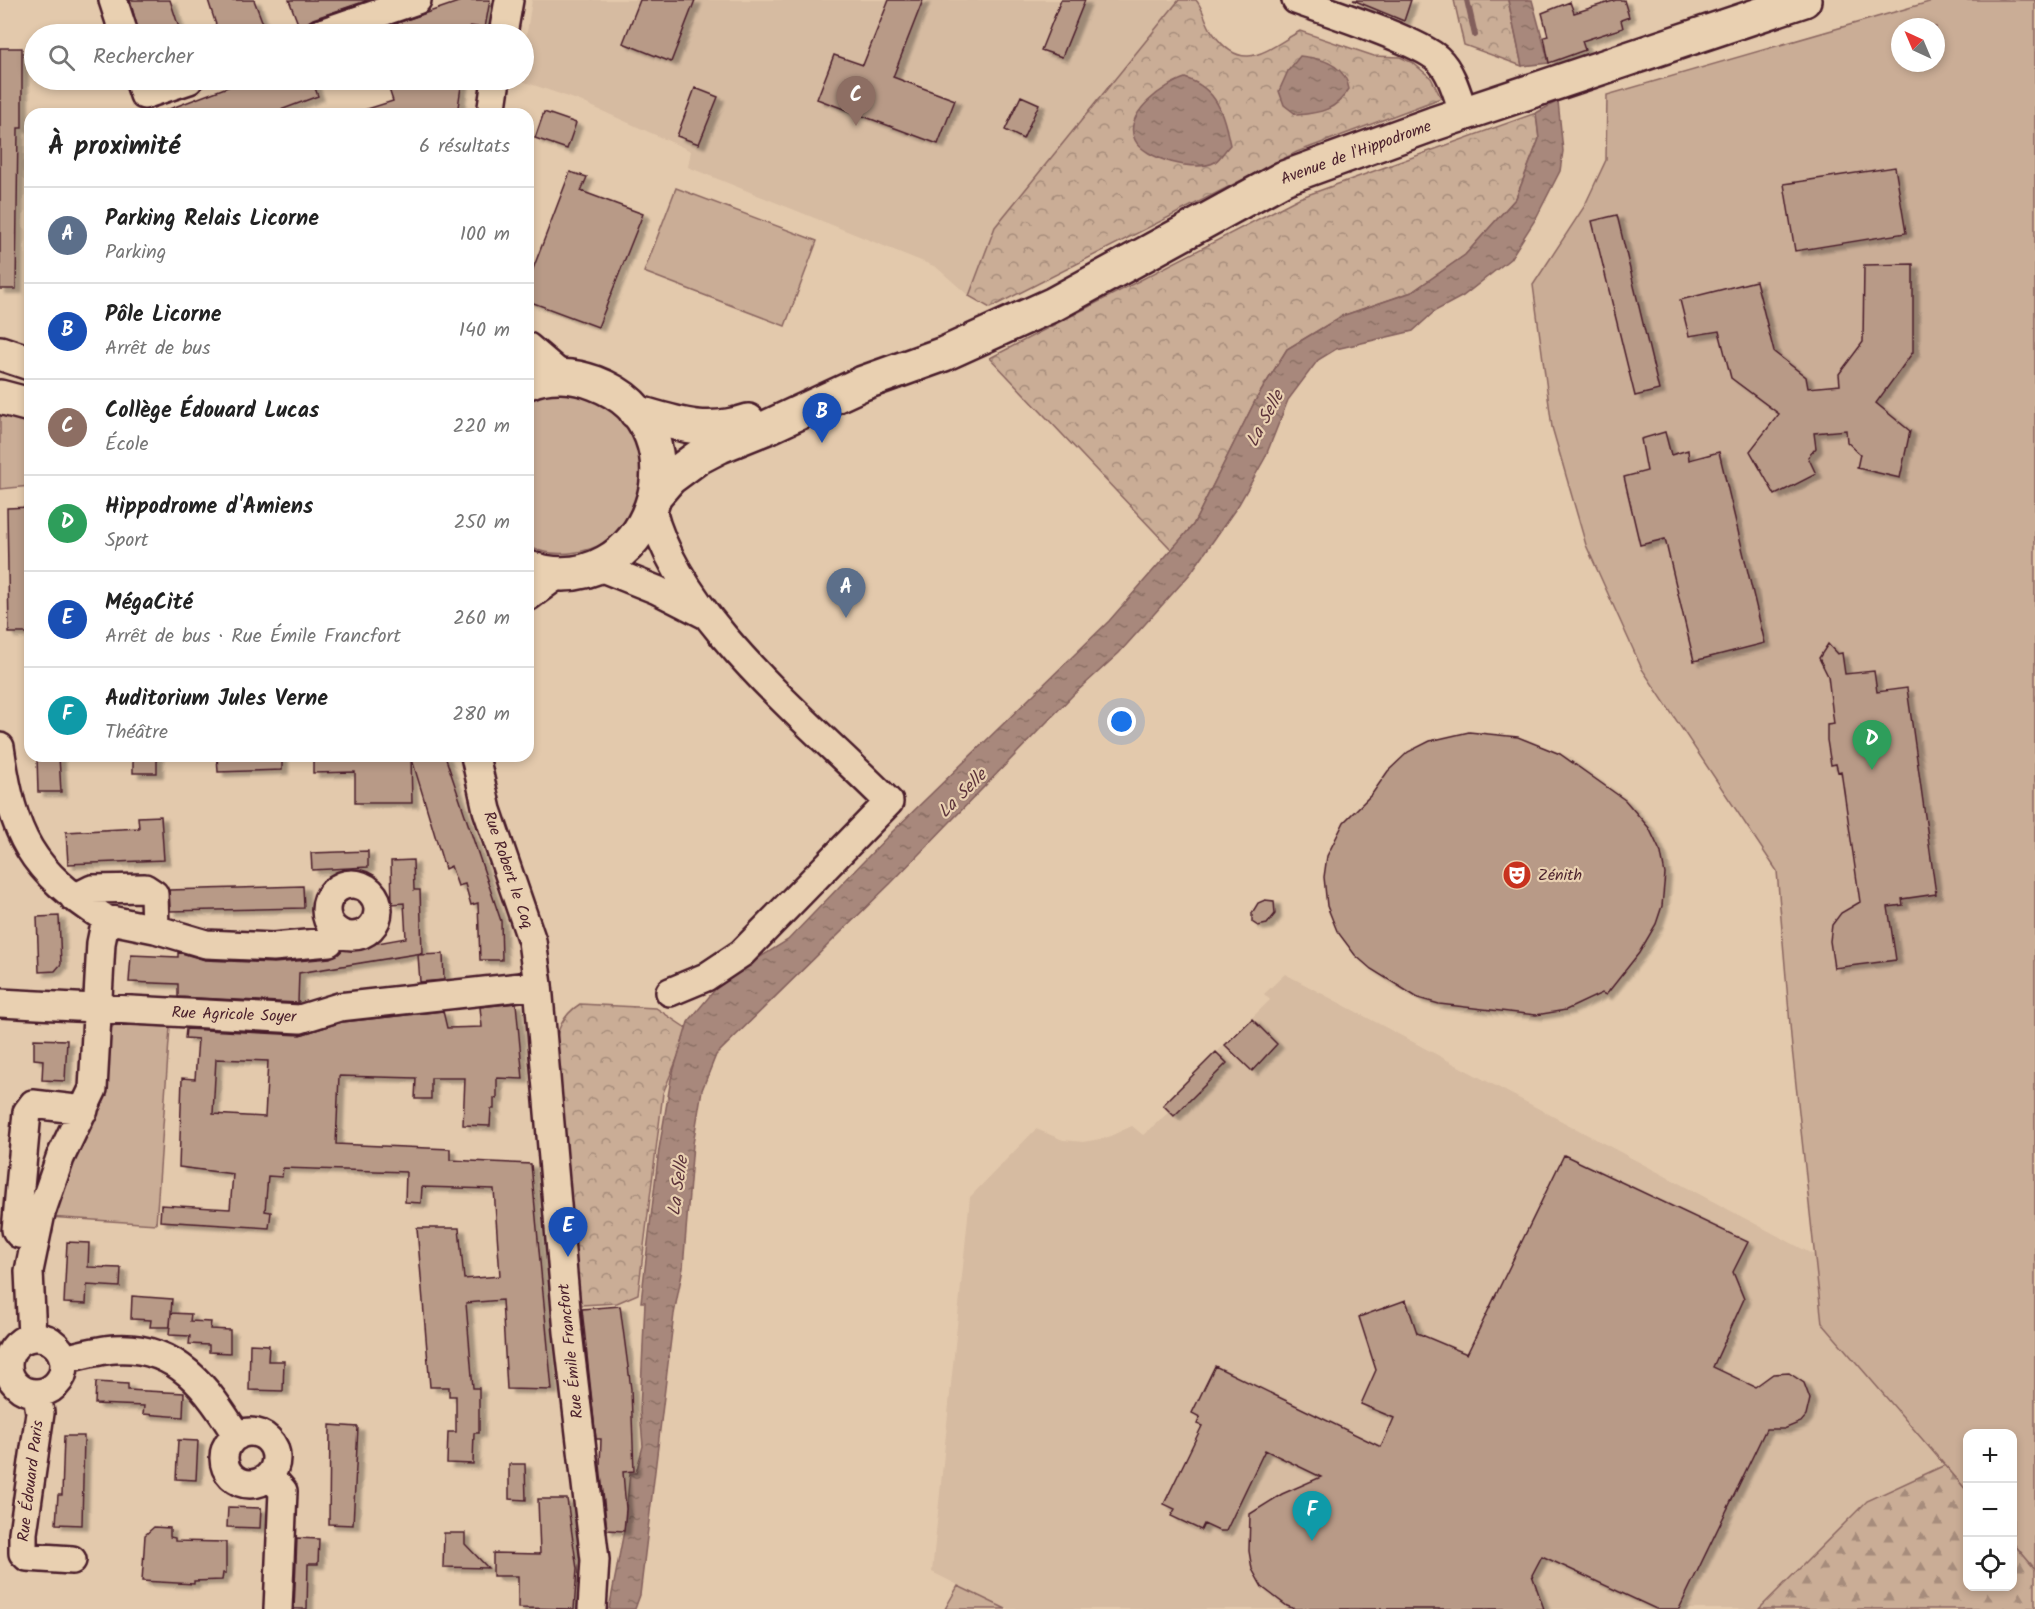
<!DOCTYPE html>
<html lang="fr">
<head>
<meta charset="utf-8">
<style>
  :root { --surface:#fff; --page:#f2f2f2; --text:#222; --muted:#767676; --line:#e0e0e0; --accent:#c8321e }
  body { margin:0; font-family:Kalam,sans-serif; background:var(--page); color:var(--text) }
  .controls { position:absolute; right:18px; bottom:18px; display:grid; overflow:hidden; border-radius:12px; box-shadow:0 3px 9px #0003 }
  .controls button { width:54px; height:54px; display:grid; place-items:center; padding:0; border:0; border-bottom:2px solid var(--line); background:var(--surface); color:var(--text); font:30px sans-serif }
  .compass { position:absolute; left:1891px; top:18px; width:54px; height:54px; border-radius:50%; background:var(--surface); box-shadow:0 3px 9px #0003; rotate:316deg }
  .you { position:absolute; left:1122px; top:722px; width:21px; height:21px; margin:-15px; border:4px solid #fff; border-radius:50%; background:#1a73e8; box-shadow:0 0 0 9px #1a73e833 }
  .badge { display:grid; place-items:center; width:39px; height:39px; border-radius:50%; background:var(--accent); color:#fff; font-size:20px; font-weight:700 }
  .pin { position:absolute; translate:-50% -50px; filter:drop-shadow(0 2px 3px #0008) }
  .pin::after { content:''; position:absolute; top:32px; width:21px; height:18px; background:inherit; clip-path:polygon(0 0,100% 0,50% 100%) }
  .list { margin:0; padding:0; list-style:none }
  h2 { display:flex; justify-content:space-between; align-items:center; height:78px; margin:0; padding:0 24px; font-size:26px }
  h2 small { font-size:20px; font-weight:400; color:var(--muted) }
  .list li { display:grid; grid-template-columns:39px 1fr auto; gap:18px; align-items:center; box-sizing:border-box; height:96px; padding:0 24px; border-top:2px solid var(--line) }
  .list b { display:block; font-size:22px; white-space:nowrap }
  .list p { margin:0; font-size:20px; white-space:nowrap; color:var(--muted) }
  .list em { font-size:20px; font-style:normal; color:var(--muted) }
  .icon { flex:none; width:33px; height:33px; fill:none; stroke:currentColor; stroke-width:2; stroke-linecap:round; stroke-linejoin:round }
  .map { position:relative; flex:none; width:2035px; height:1609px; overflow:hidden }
  .search { position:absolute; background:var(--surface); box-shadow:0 3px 9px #0003; left:24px; top:24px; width:510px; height:66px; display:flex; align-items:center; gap:15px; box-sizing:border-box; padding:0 21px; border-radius:33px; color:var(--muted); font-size:22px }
  .panel { position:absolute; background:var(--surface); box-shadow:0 3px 9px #0003; left:24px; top:108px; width:510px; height:654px; border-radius:18px }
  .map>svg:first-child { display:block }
  .built { fill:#d6bba1 }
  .green { fill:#caad96; stroke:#8a6660; stroke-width:1.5; fill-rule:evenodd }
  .forest { fill:url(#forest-firs); stroke:#8a6660; stroke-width:1.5 }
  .park { fill:url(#park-crowns); stroke:#8a6660; stroke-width:1.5 }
  .water { fill:url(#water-ripples); stroke:#825e5b; stroke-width:1.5 }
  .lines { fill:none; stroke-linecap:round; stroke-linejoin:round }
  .stream { stroke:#825e5b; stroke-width:6 }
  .building { fill:#b89a87; stroke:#4a1f2b; stroke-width:1.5; fill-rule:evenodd; filter:url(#shadow) }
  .minor-casing { stroke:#4a1f2b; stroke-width:32 }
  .major-casing { stroke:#4a1f2b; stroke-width:38 }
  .minor { stroke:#e9d0b1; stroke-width:27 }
  .major { stroke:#e9d0b1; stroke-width:33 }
  .labels { text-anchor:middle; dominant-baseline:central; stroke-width:4.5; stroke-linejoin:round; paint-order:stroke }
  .street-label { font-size:16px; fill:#4a1f2b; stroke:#e9d0b1 }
  .poi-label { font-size:16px; fill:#4a1f2b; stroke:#e9d0b1; text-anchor:start }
  .water-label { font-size:18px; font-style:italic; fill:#5d343b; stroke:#e9d0b1 }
</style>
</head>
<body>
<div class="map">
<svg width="2035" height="1609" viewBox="0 0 2035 1609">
  <defs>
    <pattern id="forest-firs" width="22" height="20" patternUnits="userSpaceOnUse" patternTransform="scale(1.5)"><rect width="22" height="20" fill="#caad96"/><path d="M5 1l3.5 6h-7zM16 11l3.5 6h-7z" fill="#a68c7b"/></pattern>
    <pattern id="park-crowns" width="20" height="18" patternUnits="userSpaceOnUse" patternTransform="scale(1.5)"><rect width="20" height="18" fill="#caad96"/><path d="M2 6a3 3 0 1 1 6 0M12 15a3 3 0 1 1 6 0" fill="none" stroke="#a68c7b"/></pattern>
    <pattern id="water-ripples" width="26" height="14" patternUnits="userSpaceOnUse" patternTransform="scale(1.5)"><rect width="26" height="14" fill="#a8887b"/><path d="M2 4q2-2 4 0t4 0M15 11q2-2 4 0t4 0" fill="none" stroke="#8b6f65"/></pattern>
    <filter id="shadow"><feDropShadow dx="6" dy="4" stdDeviation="1.5" flood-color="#0004"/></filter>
  </defs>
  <rect width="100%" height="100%" fill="#e3c9ac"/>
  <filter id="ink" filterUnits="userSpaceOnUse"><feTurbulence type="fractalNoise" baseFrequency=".0167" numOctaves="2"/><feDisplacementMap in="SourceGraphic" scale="12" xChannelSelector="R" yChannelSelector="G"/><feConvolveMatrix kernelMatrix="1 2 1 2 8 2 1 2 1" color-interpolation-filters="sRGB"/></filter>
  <g filter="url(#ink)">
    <path class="built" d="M532,0H1179L995,227L969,296L936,267L688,167L691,151L580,101L519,80H524V51Z
      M1285,974L1814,1255L1822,1323L1945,1465L1867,1501L1759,1609H1006L932,1572L970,1197L1036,1129L1063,1140L1083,1142L1106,1138L1132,1126L1143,1135L1169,1112L1163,1105L1270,1000L1264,994Z"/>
    <path class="green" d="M1936,0H2035V1569L2013,1543L2012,1434H1968L1967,1491L1822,1323L1792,1048L1777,871L1642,669L1586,545L1552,427L1533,285L1584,207L1606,160L1607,95ZM1900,27H1936V63H1900Z
      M676,188L817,241L785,326L644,272Z
      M550,393C559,393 569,391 577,393C664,411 665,538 577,552C560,555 543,554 528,546V400Z
      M0,414L30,422V486L0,489Z
      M115,1024L170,1027L156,1224L48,1217L66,1164L101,1105L105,1035Z
      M958,1586L1006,1609H945Z"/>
    <path class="forest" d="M1945,1465L1967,1491L1968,1586H2012L2013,1543L2035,1569V1609H1759L1867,1501Z"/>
    <path class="park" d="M1179,0H1196C1204,9 1205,23 1213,33C1243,76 1267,49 1300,31L1374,56L1400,57L1413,63L1431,78L1441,98L1297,152L990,308L969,296L995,227Z
      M1454,0H1508L1522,66L1464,45Z
      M1536,113L1539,139L1516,198L1465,255L1412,292L1342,316L1287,349L1255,401L1193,525L1172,550L990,358L1299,198Z
      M580,1004L656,1008L689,1030L663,1093L638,1294L617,1303L581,1305L554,1063C555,1037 558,1018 580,1004Z"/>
    <path class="water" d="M1508,0H1532L1549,63L1522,66Z
      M1300,56C1323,58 1345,65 1349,89C1336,110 1321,113 1297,115L1284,105L1279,91L1288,71Z
      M1185,78C1218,89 1223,113 1230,145C1225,150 1220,159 1215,162C1197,173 1144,159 1135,140C1122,114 1165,84 1185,78Z
      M1558,101L1563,151L1560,171L1535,220L1510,259L1463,296L1435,311L1413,331L1336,349L1318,360L1288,400L1265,458L1239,504L1190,574L1119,653L1073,695L891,883L716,1055L702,1090L693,1144L683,1268L674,1314L640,1595L635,1609H609L624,1531L630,1473H636L643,1446L640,1411L645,1302H641L659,1149L671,1079L688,1022L723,980L788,940L891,833L1109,621L1193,525L1255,401L1287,349L1342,316L1412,292L1465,255L1516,198L1539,139L1536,113Z"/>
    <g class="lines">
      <path class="stream" d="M1467,0L1475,35"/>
    </g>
    <path class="building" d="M130,0H170L181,34H139Z
      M208,0H254L267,34H219Z
      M289,0H369L313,19L300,29Z
      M464,0H490L485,28L470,26L469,34H365Z
      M640,0H695L671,62L623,43Z
      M889,0H923L893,77L955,100L938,144L817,99L834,55L863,65Z
      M1061,0H1085L1062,57L1041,50Z
      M1353,0H1411L1404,21Z
      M1616,0H1624L1629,17L1621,20L1623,28L1582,41L1585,50L1549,63L1544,37L1548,36L1542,13L1570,2L1574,13Z
      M0,48H22V128H18L16,289H0Z
      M246,80H312L318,96L270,114H156Z
      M386,80H462L457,114H364V110L393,101Z
      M695,88L718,97L699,144L677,136Z
      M1021,96L1039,104L1023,139L1005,130Z
      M544,112L576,123L567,149L535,138Z
      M1895,167L1906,233L1795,251L1784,184Z
      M570,172L587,177L581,191L643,214L598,327L528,301V282Z
      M1617,215L1659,390L1635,396L1592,221Z
      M1913,264V352L1876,403L1910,431L1900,478L1857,468L1860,454L1847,442L1846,430L1814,433L1816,448L1808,457L1816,474L1775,495L1750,451L1779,414L1731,378L1719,331L1689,336L1680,300L1756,281L1774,352L1806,377L1808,388L1840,385L1839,374L1863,342L1864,265Z
      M1665,432L1671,455L1688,450L1689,460L1719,452L1765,643L1694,661L1665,539L1640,545L1624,477L1647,471L1641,439Z
      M30,507V633H9L7,508Z
      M1828,644L1837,654L1842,653L1845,674L1874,671L1877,692L1907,688L1936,894L1902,899L1903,905L1888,907L1896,960L1834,968L1830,941L1832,925L1841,913L1860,902L1841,771L1838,772L1836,764L1831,765L1827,740V725L1834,724L1828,676L1819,658Z
      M1469,732L1518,737L1560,754L1625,800L1649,828L1661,853L1665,874L1662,906L1656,924L1639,953L1606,995L1602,993L1566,1010L1536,1015L1439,1004L1418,998L1371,969L1355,955L1337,931L1327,906L1324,877L1327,856L1344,822L1372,794L1388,771L1408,752L1430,741Z
      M37,756H59L61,792H38Z
      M133,756H157V773H133Z
      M217,756H282V770L218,772Z
      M313,756H411L412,803H355V772L313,773Z
      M411,756H445L501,921L502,960H480L478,903L471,905L465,884L458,886L451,866L445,869Z
      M161,816L164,860L68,864L66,832L139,828L138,817Z
      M368,851V867L312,870L311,853Z
      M413,860L414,890H420L422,953L299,973L298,1003L178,997V984L129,982L131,955L178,957V952L205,960L274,963L330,958L344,949L406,938L404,903L392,904L391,861Z
      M303,886L304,908L170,911L169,890Z
      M1265,900L1274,901L1275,914L1267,924L1258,926L1252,922V913L1258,903Z
      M59,916L61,964L55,971L39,972L37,917Z
      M443,954L444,980L420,982L418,955Z
      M516,1003L523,1079L497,1078V1099L494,1098V1109H491L490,1126L463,1125L465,1078H431V1099H415L416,1078L339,1076L336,1144L450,1149V1160L531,1164L552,1390L507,1389L502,1300L466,1303L473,1388H479V1433H474L473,1464L447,1463L448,1432H456V1396H449V1387H430L417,1228H459L464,1279L500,1276L494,1189L422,1187L421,1203L405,1202L406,1172L283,1168L282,1177L268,1176L265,1211L271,1212L269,1228L160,1221L161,1205L230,1209L233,1174L179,1167L182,1078L195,1079L198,1039L185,1038L186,1029L300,1035L342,1022L443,1011L447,1028L482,1027L480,1007ZM216,1059L268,1061L265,1117L213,1114Z
      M1252,1019L1277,1044L1252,1071L1225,1045Z
      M34,1039L67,1040L65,1081L42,1080L43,1060L34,1059Z
      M1216,1052L1227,1063L1174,1116L1163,1105Z
      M1564,1155L1748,1242L1733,1272L1744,1299L1713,1367L1755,1387L1773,1374L1789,1373L1804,1383L1810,1399L1806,1416L1801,1422L1784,1429H1766L1679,1609H1656L1542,1556L1532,1575L1544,1609H1295L1287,1606L1262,1587L1252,1569L1249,1551L1250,1514L1282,1494L1321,1477L1265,1450L1226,1531H1219L1204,1524L1201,1530L1171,1516L1175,1509L1164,1504L1202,1426L1197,1424L1200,1417L1192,1413L1215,1366L1381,1447L1394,1418L1361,1404L1376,1370L1359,1317L1406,1300L1417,1333L1467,1354Z
      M67,1242L89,1243L88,1267L121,1268L120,1287L87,1285L86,1304L64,1303Z
      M132,1296L172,1299L170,1327H150L151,1320L131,1319Z
      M620,1306L631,1389L634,1471L623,1472L626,1509L624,1531L607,1530L600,1465L601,1439H596L582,1309Z
      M171,1313L191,1314L190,1321L211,1322L210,1329L230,1330V1353L209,1352V1345L189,1344L190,1336L169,1335Z
      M250,1344L269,1345L268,1361H284L283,1391L249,1390Z
      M96,1382L128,1384V1390L184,1393L183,1417L143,1414L144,1406L95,1404Z
      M330,1425L358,1427L353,1525L329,1524Z
      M64,1436H84L82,1525L56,1524L58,1495H62Z
      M178,1440L198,1441L196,1480L176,1479Z
      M509,1464H525L526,1500L509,1499Z
      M538,1499H567L577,1569L574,1609L518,1608V1576H493V1553L540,1554Z
      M228,1507L261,1508L260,1528L227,1527Z
      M154,1527L170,1528V1537L175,1538V1541L226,1542V1573H223L222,1580L194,1581V1584L142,1581L145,1535Z
      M444,1533H465V1544L488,1568L443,1567Z
      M297,1538L319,1539L318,1564H308L307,1609H294Z"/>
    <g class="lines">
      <g class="minor-casing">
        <path id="minor" d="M113,0L124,34
          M1296,0C1326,11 1417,40 1438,59C1452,72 1458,97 1464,114
          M318,34L417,0
          M503,34L509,0
          M139,80L144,95L189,80
          M491,114L496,80
          M528,347L562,376
          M652,510C679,619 811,723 889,802L742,953L706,977L670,992
          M597,566L657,590L704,614
          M528,597L559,574
          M0,747C13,837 30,870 106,919L101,943L93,1089L60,1158L41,1213L29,1271L32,1337
          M475,756L487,810L532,941L538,985L568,1332L595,1560L592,1609
          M326 910a26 26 0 1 1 52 0a26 26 0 1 1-52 0Z
          M74,898L92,889L145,888L154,894L155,929
          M106,919L155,929L206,944L273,947L329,942L337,931
          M0,1003L300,1019L339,1007L538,985
          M36,1236L19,1234L16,1230L27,1112L33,1104L84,1110
          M8 1365a28 28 0 1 1 56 0a28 28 0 1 1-56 0Z
          M64,1359C81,1355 98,1350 115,1349C177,1345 207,1388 237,1436
          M37,1393L40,1413L23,1533V1553L27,1557L72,1560
          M224 1458a26 26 0 1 1 52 0a26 26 0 1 1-52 0Z
          M270,1476L283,1491L278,1609"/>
      </g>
      <g class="major-casing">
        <path id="major" d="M0,353L30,363
          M528,382C549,373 574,375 595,383C713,427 649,608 528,568
          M0,397L30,405
          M636,412C677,424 706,435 748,421
          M657,493L670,478L697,458L720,446L770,426L863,383L944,354L1054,304L1284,178L1433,124L1804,0"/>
      </g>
      <use href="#minor" class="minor"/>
      <use href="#major" class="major"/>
    </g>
  </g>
  <defs>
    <g id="theatre-disc" transform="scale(1.5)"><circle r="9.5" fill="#c8321e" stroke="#e9d0b1"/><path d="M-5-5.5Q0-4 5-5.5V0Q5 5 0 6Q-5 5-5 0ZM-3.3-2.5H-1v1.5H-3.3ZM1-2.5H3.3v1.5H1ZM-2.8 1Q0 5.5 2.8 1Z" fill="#fff"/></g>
  </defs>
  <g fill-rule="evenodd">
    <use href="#theatre-disc" x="1517" y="875"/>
  </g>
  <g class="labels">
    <g class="street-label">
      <text transform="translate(1356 153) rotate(-20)">Avenue de l'Hippodrome</text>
      <text transform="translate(508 870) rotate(71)">Rue Robert le Coq</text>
      <text transform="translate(234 1015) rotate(2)">Rue Agricole Soyer</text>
      <text transform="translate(571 1351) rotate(-96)">Rue Émile Francfort</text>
      <text transform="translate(31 1481) rotate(-83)">Rue Édouard Paris</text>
    </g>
    <g class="poi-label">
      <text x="1538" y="875">Zénith</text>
    </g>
    <g class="water-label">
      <text transform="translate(1266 419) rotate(-62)">La Selle</text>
      <text transform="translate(963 794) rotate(-45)">La Selle</text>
      <text transform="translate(679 1186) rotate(-82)">La Selle</text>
    </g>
  </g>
</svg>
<div class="controls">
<button>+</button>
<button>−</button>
<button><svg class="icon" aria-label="locate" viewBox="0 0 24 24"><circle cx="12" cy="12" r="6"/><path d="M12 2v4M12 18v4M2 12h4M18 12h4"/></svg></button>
</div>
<svg class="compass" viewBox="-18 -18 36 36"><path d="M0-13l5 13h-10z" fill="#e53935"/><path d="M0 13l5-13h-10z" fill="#767676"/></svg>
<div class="you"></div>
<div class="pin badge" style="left:846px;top:618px;background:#5c6f8a">A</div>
<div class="pin badge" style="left:822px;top:443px;background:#1a4fb4">B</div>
<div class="pin badge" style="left:856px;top:126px;background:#8d6e63">C</div>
<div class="pin badge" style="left:1872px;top:770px;background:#2e9e5b">D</div>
<div class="pin badge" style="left:568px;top:1257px;background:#1a4fb4">E</div>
<div class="pin badge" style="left:1312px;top:1541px;background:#0f9aa8">F</div>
<div class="search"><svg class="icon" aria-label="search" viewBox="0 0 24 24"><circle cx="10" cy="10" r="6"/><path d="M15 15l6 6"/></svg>Rechercher</div>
<section class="panel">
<h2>À proximité<small>6 résultats</small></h2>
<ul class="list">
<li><span class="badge" style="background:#5c6f8a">A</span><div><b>Parking Relais Licorne</b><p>Parking</p></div><em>100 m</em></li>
<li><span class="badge" style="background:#1a4fb4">B</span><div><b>Pôle Licorne</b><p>Arrêt de bus</p></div><em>140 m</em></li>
<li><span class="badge" style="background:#8d6e63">C</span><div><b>Collège Édouard Lucas</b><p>École</p></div><em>220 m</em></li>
<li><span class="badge" style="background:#2e9e5b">D</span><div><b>Hippodrome d'Amiens</b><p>Sport</p></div><em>250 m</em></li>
<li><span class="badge" style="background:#1a4fb4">E</span><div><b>MégaCité</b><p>Arrêt de bus · Rue Émile Francfort</p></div><em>260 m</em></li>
<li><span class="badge" style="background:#0f9aa8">F</span><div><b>Auditorium Jules Verne</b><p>Théâtre</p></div><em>280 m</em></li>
</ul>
</section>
</div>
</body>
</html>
